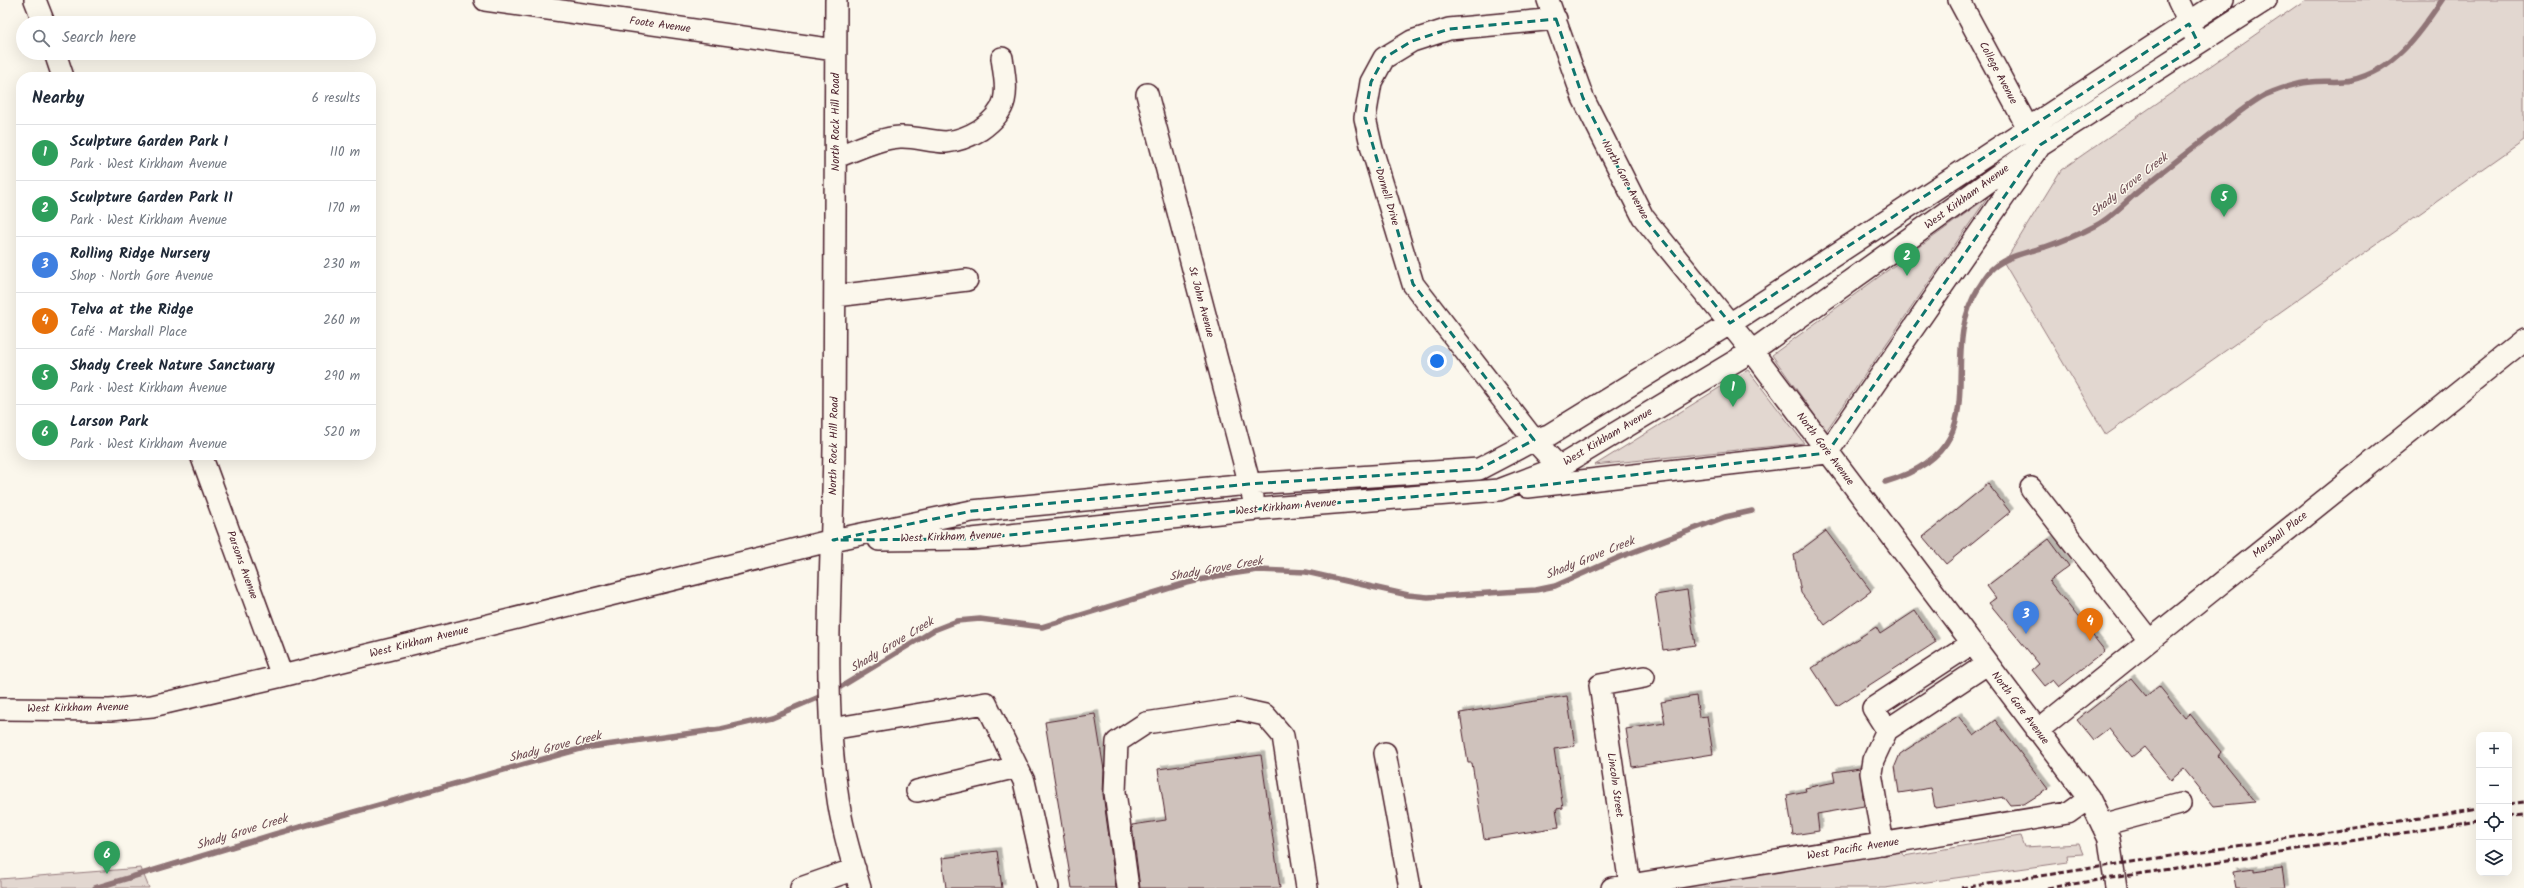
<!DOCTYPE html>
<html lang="en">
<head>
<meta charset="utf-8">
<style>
  :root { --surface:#fff; --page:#f2f2f3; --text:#1f2937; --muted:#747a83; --line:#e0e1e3; --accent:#4a1f2b }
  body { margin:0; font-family:Kalam,sans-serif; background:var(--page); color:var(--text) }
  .controls { position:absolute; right:12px; bottom:12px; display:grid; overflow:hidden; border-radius:8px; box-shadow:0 4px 16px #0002 }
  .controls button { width:36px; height:36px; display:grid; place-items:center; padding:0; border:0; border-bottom:1px solid var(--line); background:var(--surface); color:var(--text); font:20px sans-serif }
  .you { position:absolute; left:1437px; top:361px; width:14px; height:14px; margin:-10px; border:3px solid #fff; border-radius:50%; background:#1a73e8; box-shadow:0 0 0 6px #1a73e833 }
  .badge { display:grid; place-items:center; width:26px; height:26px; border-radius:50%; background:var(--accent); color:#fff; font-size:13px; font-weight:700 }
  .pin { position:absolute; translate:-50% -33px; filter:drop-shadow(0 1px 2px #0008) }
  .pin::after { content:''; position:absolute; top:21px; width:14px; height:12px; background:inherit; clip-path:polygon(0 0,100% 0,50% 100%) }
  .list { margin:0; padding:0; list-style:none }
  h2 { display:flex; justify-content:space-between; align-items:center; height:52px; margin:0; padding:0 16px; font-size:17px }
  h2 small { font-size:13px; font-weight:400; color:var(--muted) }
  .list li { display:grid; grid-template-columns:26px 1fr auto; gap:12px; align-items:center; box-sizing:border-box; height:56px; padding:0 16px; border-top:1px solid var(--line) }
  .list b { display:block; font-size:15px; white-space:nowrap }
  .list p { margin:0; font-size:13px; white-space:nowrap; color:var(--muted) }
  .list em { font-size:13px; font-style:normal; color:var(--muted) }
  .icon { flex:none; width:22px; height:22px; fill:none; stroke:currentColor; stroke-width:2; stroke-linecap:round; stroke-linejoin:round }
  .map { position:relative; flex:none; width:2524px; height:888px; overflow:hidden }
  .search { position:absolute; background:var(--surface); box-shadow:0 4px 16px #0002; left:16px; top:16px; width:360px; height:44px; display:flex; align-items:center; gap:10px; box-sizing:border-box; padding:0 14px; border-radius:22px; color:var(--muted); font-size:15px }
  .panel { position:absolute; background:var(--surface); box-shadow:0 4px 16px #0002; left:16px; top:72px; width:360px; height:388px; border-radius:16px }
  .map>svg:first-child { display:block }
  .green { fill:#e2d7d0; stroke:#967b7e }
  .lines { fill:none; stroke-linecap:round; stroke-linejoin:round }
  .stream { stroke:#907477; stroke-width:5.5 }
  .building { fill:#cfc2bc; stroke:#4a1f2b; filter:url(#shadow) }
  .minor-casing { stroke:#4a1f2b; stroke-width:24 }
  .minor { stroke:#fbf7ec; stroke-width:21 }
  .rail { stroke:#4a1f2b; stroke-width:3; stroke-dasharray:6 3; stroke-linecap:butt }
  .marked { fill:none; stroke:#0f766e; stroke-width:3; stroke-dasharray:8 5; stroke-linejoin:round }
  .labels { text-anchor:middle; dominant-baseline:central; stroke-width:3; stroke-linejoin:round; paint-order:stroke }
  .street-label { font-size:11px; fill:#4a1f2b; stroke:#fbf7ec }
  .water-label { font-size:12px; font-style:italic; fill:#6d4a51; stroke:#fbf7ec }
</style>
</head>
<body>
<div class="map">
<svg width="2524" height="888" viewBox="0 0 2524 888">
  <defs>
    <filter id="shadow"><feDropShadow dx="3.5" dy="-3.5" stdDeviation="0" flood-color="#0004"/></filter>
  </defs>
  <rect width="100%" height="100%" fill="#fbf7ec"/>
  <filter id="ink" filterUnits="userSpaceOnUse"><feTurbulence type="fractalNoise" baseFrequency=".025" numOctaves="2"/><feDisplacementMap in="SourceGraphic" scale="8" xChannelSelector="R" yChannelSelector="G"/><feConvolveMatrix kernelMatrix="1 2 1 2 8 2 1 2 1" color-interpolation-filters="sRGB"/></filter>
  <g filter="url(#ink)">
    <path class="green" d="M2305,0H2524V140L2106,435L2004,263L2061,170Z
      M1988,197L1826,431L1772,355Z
      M1748,370L1804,443L1595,465Z
      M2020,836L2024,847L2079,844L2083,854L2067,855L2068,862L1885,888H1670L1900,851L1904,856Z
      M141,868L149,888H0V879Z"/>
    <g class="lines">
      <path class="stream" d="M1885,482C2005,446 1932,361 1979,287C1983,281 1988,272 1993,268C2007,256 2028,252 2045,247C2063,241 2080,234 2097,225C2110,218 2123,205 2134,195C2161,173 2189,151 2216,130C2232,118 2248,104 2265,95C2279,89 2296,83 2311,82C2325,80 2338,83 2351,80C2394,71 2419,34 2442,0
        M834,691L934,630L957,621L980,619L1042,627L1183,584L1217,576L1258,570L1306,572L1408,595L1428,597L1536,590L1555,586L1620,557L1725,517L1752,511
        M95,888L275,834L525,764L584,748L721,729L772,717L824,695"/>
    </g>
    <path class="building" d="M1988,484L2010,512L1946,564L1923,537Z
      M1826,531L1871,591L1825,625L1801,593L1794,555Z
      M2049,539L2069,566L2049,581L2105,651L2059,687L2053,680L2045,686L2032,670L2039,664L1989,603L1996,598L1987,586Z
      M1687,590L1695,645L1663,650L1655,595Z
      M1915,611L1936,642L1837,706L1812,668L1876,627L1880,634Z
      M2131,678L2146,696L2159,686L2185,718L2190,714L2221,752L2218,756L2255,802L2214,806L2184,769L2171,780L2144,747L2132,757L2109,728L2093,740L2077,720Z
      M1567,696L1575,746L1554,749L1563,808L1556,809L1559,827L1484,839L1472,763H1468L1460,713Z
      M1696,696L1699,717L1707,716L1713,754L1632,767L1626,729L1665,723L1661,702Z
      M1095,714L1104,770L1103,794L1116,888H1072L1045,722Z
      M1958,716L1974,736L1995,720L2048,789L2024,804L2010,805L2004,797L1935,808L1931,788L1899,793L1895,766L1900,754Z
      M1261,755L1280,888H1140L1132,825L1166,820L1158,769Z
      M1860,768L1864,806L1817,814L1819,831L1793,835L1787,795L1806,791L1805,788L1835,782L1833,772Z
      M997,851L1002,888H946L942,858Z
      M2282,868L2285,888H2236L2233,872L2254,869V872Z"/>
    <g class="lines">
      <g class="minor-casing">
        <path id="minor" d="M35,0L44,23
          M485,0L835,50
          M836,0C834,148 836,296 834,443C833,557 821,680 837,792C841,825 851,857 860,888
          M1548,0L1583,98L1643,217L1752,351L2089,798L2109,839L2116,888
          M2178,0L2195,36
          M1556,19L1449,29L1412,41L1384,58L1371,82L1365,118L1372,149L1413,284L1534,440L1559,467
          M55,53L63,77
          M1147,94L1253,497
          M836,157C856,150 879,138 900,137C915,136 930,142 946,142C958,141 970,136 980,130C1011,109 1007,92 1002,58
          M836,296L967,280
          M201,455L282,676
          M1528,487L1827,453L2040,145L2028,128L1959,0
          M2031,488L2149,640
          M879,540L972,539L1257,509L1499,490L1559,467L1752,351L2040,145L2266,0
          M1971,644L1873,708L1887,730L1987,664
          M0,709L110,710L152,706L282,676L833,540L972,511L1249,484L1479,469L1534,440L1549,435L1739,318L2223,0
          M831,729L986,703L1024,781L1048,888
          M2037,731L2524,340
          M1385,753L1410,888
          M917,791L1017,767
          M2102,825L2180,804
          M1883,844L1871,773L1873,760L1887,730
          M1630,885L1600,685L1644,677
          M801,888L855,869
          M1128,888L1115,792L1117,742L1146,723L1238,709L1265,715L1283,736L1307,888
          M1612,888L2068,813L2089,798"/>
      </g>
      <use href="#minor" class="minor"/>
      <path class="rail" d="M2509,804L2524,802
        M2509,816L2524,814
        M1961,888L2479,809
        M2047,888L2479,821"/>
    </g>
  </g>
  <path class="marked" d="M1556,19L1583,98L1643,217L1730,323L2189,24L2199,45L2040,145L1827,453L1499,490L1257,509L972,539L833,540L972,511L1249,484L1479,469L1534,440L1413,284L1365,118L1371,82L1384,58L1412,41L1449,29Z"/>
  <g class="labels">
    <g class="street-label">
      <text transform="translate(660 25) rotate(8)">Foote Avenue</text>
      <text transform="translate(1998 73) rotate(62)">College Avenue</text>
      <text transform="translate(836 122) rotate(-90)">North Rock Hill Road</text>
      <text transform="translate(1625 180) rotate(62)">North Gore Avenue</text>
      <text transform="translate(1387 197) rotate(73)">Dornell Drive</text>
      <text transform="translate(1967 197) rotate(-36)">West Kirkham Avenue</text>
      <text transform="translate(1201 302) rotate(75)">St John Avenue</text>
      <text transform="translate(1608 437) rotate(-31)">West Kirkham Avenue</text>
      <text transform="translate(834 446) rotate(-89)">North Rock Hill Road</text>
      <text transform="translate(1825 449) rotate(53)">North Gore Avenue</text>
      <text transform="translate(1286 507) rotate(-5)">West Kirkham Avenue</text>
      <text transform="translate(2280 535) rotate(-39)">Marshall Place</text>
      <text transform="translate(951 537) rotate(-2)">West Kirkham Avenue</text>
      <text transform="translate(242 565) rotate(70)">Parsons Avenue</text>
      <text transform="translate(419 642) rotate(-14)">West Kirkham Avenue</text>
      <text transform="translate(78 708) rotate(-1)">West Kirkham Avenue</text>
      <text transform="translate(2020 708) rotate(53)">North Gore Avenue</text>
      <text transform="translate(1615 785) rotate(82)">Lincoln Street</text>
      <text transform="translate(1853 849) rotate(-9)">West Pacific Avenue</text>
    </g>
    <g class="water-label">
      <text transform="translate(2129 185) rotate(-38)">Shady Grove Creek</text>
      <text transform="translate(1590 558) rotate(-22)">Shady Grove Creek</text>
      <text transform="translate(1216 569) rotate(-10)">Shady Grove Creek</text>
      <text transform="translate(892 645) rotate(-31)">Shady Grove Creek</text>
      <text transform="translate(555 747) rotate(-14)">Shady Grove Creek</text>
      <text transform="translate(242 832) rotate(-17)">Shady Grove Creek</text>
    </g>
  </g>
</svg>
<div class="controls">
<button>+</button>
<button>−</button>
<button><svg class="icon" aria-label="locate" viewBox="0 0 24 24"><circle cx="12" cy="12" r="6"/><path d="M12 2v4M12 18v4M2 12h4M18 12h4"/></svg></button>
<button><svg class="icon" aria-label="layers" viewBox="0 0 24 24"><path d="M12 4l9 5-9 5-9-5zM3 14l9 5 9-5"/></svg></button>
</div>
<div class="you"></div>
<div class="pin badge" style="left:1733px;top:407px;background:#2e9e5b">1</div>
<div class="pin badge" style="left:1907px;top:276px;background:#2e9e5b">2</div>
<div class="pin badge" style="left:2026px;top:634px;background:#3f7fe0">3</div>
<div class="pin badge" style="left:2090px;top:641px;background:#e8710a">4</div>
<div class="pin badge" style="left:2224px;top:217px;background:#2e9e5b">5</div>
<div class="pin badge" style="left:107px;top:874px;background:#2e9e5b">6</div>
<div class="search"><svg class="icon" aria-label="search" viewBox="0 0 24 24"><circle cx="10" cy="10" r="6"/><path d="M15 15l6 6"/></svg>Search here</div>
<section class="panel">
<h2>Nearby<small>6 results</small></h2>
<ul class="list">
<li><span class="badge" style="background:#2e9e5b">1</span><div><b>Sculpture Garden Park I</b><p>Park · West Kirkham Avenue</p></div><em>110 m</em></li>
<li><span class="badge" style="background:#2e9e5b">2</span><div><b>Sculpture Garden Park II</b><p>Park · West Kirkham Avenue</p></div><em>170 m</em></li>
<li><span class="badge" style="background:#3f7fe0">3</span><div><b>Rolling Ridge Nursery</b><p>Shop · North Gore Avenue</p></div><em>230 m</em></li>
<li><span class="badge" style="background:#e8710a">4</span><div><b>Telva at the Ridge</b><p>Café · Marshall Place</p></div><em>260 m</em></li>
<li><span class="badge" style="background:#2e9e5b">5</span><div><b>Shady Creek Nature Sanctuary</b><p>Park · West Kirkham Avenue</p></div><em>290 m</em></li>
<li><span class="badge" style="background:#2e9e5b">6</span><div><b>Larson Park</b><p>Park · West Kirkham Avenue</p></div><em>520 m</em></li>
</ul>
</section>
</div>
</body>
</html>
